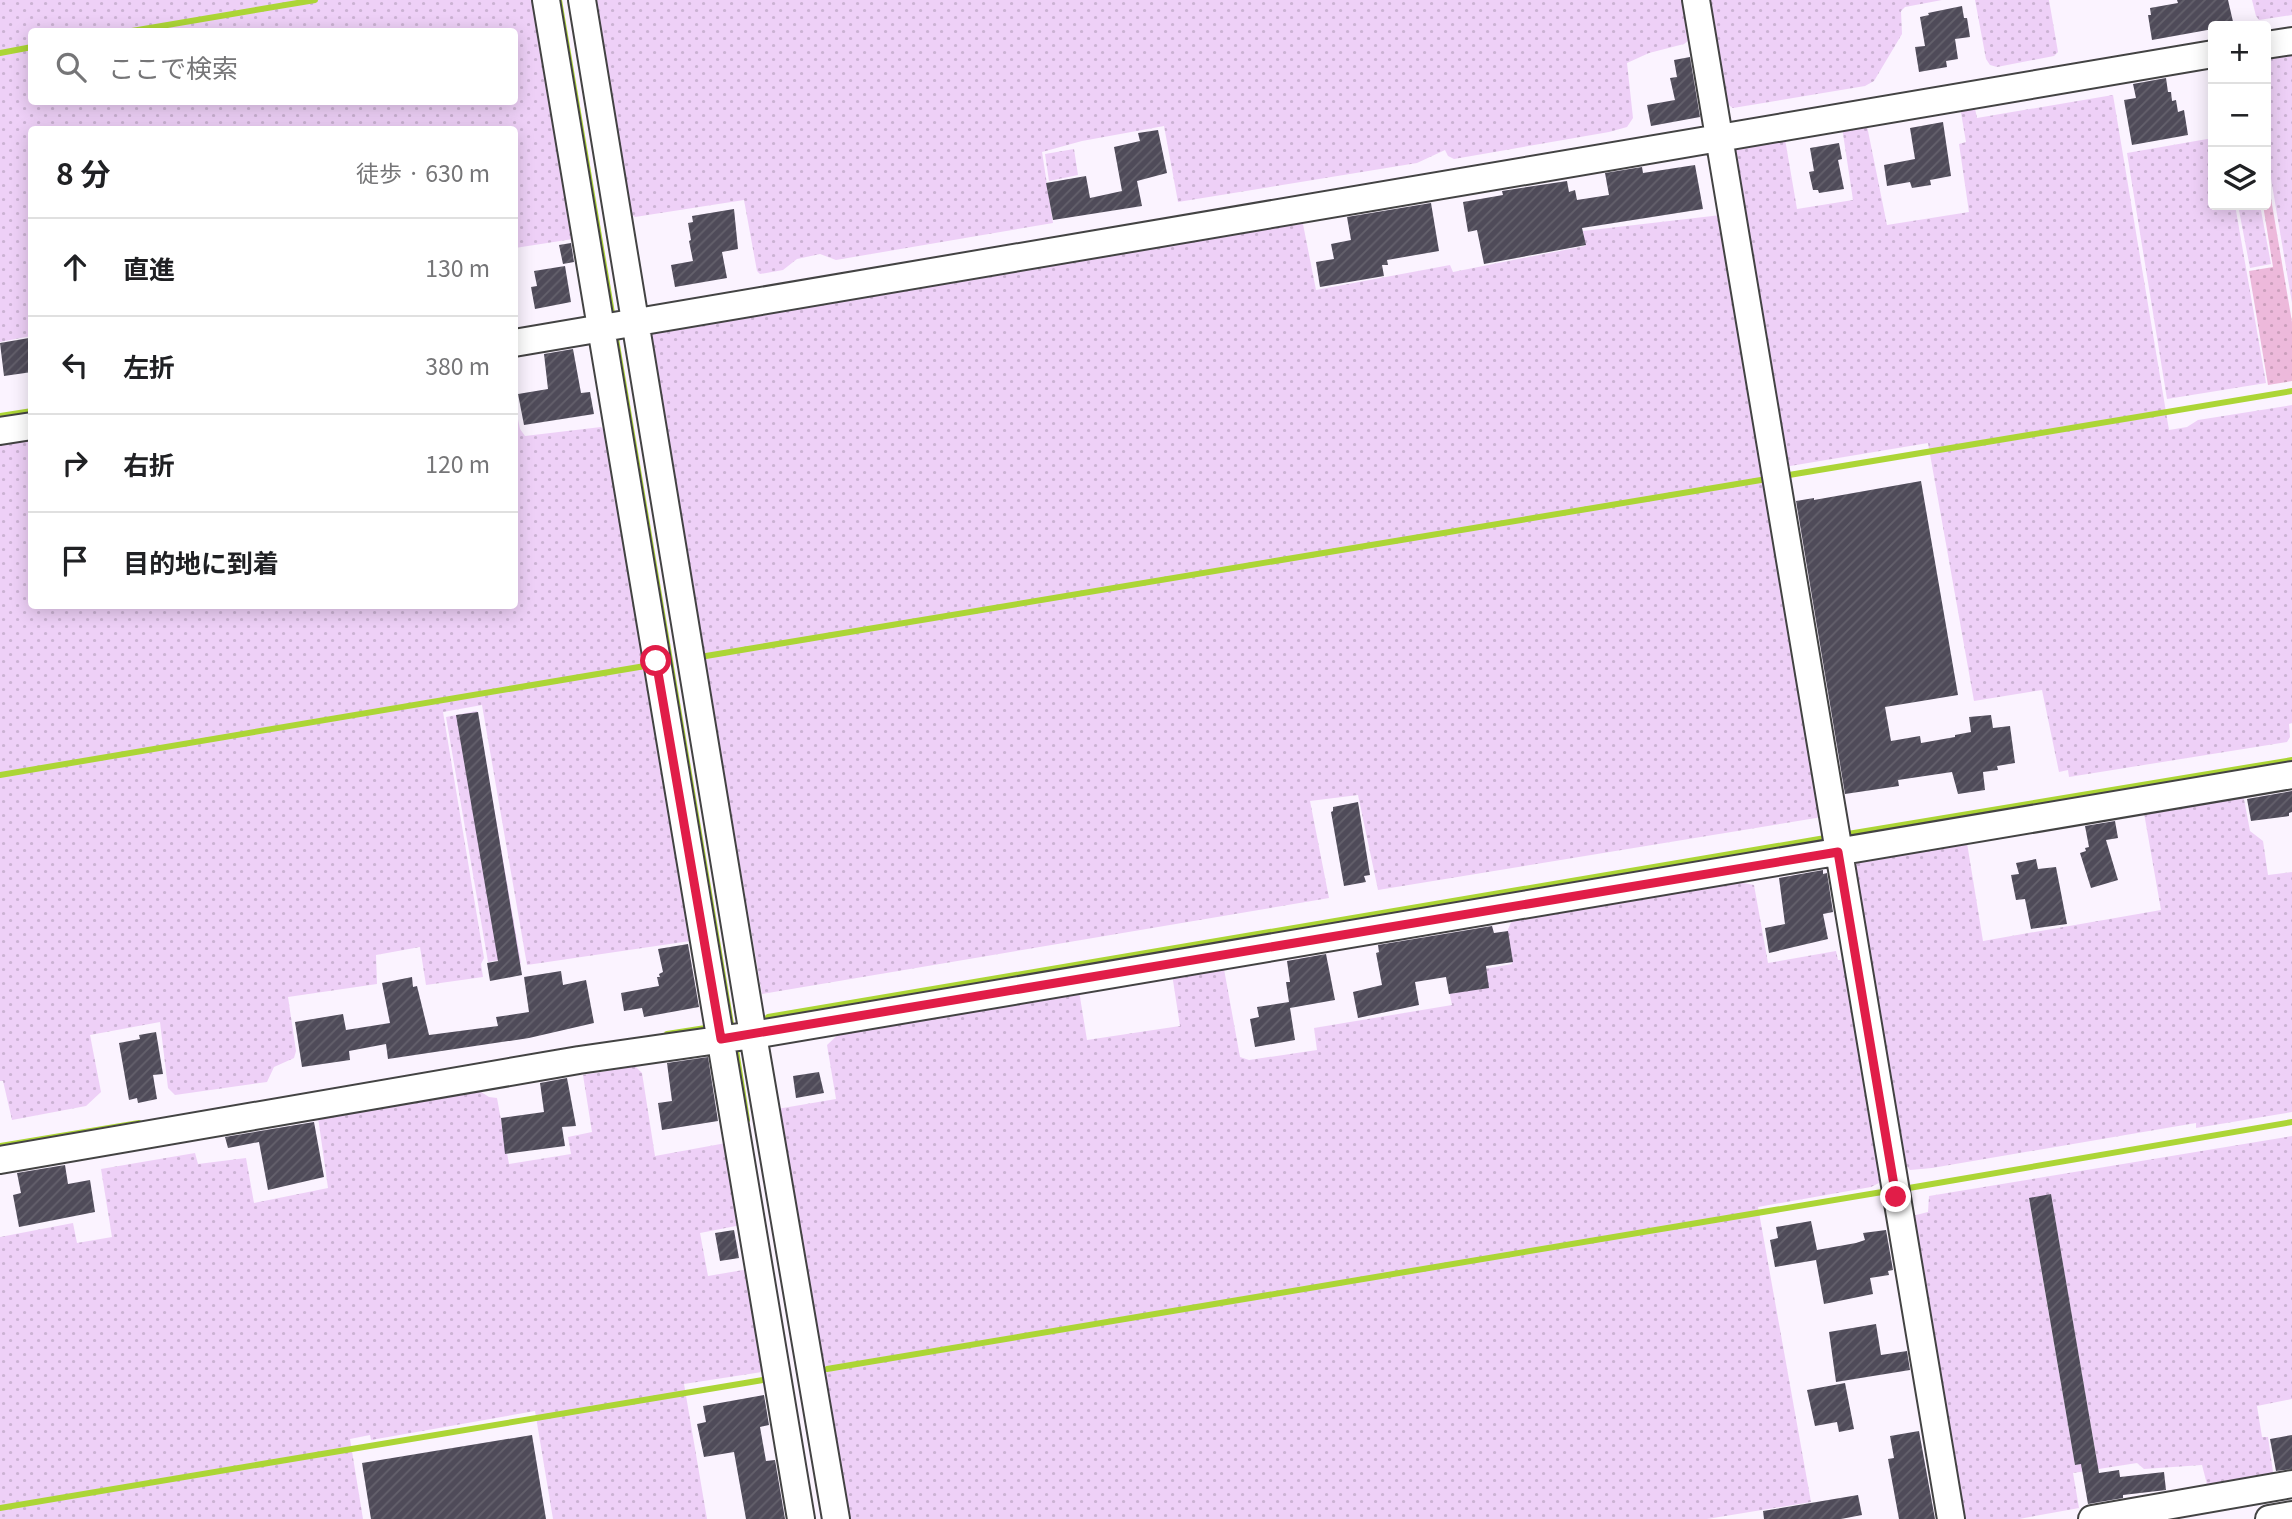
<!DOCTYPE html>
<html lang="ja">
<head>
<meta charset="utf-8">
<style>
  :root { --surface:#fff; --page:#f6f6f6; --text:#202124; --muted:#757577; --line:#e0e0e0 }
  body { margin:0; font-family:Georgia,"Noto Sans JP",serif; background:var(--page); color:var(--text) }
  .controls { position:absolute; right:21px; top:21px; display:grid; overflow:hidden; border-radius:7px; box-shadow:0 4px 18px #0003 }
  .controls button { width:63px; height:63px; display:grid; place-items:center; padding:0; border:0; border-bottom:2px solid var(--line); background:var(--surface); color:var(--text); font:35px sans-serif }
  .stop { position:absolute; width:21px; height:21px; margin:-16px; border:5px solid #e11d48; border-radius:50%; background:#fff }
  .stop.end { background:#e11d48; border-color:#fff; box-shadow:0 2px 7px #0008 }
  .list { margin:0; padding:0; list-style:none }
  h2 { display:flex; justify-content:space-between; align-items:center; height:91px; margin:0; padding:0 28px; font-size:30px }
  h2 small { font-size:23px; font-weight:400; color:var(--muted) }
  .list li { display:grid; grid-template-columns:46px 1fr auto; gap:21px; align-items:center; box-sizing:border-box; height:98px; padding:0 28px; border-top:2px solid var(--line) }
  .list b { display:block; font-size:26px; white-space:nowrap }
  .list em { font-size:23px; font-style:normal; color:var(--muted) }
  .icon { flex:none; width:38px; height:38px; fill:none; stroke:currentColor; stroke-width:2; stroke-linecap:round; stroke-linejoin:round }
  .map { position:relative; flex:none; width:2292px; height:1519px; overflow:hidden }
  .search { position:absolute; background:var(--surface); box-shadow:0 4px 18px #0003; left:28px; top:28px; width:490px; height:77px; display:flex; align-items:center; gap:18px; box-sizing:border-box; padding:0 24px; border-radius:7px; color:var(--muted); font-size:26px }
  .panel { position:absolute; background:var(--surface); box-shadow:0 4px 18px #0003; left:28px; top:126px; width:490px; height:483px; border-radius:7px }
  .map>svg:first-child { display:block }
  .farmland { fill:url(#farmland-dots); fill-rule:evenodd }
  .grass { fill:url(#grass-dots) }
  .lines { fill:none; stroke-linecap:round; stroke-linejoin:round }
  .stream { stroke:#acd536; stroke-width:6 }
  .building { fill:url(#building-hatch) }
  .minor-casing { stroke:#434343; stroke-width:30 }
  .minor { stroke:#fff; stroke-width:26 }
  .route { stroke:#e11d48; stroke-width:9 }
</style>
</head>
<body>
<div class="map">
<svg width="2292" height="1519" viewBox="0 0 2292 1519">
  <defs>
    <pattern id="farmland-dots" width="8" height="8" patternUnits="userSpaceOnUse" patternTransform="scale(1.75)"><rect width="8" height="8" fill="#eed0f7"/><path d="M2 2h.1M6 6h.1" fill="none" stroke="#cbb2d3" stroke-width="1.8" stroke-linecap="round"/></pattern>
    <pattern id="grass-dots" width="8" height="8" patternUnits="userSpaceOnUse" patternTransform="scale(1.75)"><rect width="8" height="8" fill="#edb9db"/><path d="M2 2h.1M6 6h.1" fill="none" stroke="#ca9ebb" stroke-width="1.8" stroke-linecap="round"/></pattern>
    <pattern id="building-hatch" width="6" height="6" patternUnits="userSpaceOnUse" patternTransform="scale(1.75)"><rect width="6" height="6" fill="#4f4b59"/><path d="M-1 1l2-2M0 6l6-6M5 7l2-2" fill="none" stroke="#64616c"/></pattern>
  </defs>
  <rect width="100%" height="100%" fill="#fbf3ff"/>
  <path class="farmland" d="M0,0H536L573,239L515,248L514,130H32L31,336L0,342ZM32,32H514V102H32Z
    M594,0H1687L1693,37L1684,44L1649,53L1627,63L1633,118L1627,127L1609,132L1454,159L1448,156L1445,150L1417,163L1178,202L1164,126L1082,141L1042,152L1053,223L836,260L820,254L797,259L783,270L760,274L757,271L744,200L635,217L632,215Z
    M1704,0H1942L1905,7L1901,11L1902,34L1874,81L1865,86L1733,108L1721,100Z
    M1975,0H2049L2058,52L2054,56L1997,67L1990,65L1986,59Z
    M2252,0H2292V15L2259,20L2256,16Z
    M2292,52V303L2266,149V56Z
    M2113,95L2169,430L2187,427L2198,420L2292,405V723L2289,724L2290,737L2287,742L2069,777L2068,770L2059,772L2042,690L1974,701L1928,443L1784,467L1730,146L1785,139L1797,209L1853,200L1842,127L1867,126L1887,225L1969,212L1959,144L1966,142L1960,107L1974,104L1977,118Z
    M2213,138V205H2235L2266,383L2167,399L2127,153Z
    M1074,149L1078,175L1049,181L1045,154Z
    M2238,205H2260L2271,264L2250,268Z
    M1721,215L1822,817L1378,890L1358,795L1310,801L1329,898L762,994L649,337L656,327L1302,219L1316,290L1450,265L1453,272L1585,246L1583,231Z
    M515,404L520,429L525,436L601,427L606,432L645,651L640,658L645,679L690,941L527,965L482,705L443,712L484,958L481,964L483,977L426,985L420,947L376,955L377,984L288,997L296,1051L294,1058L274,1067L267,1082L175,1095L168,1088L160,1022L90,1035L101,1092L86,1106L12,1120L3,1081H0V439L31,433L32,606H514Z
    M477,711L521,963L507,966L505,959L488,962L446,717Z
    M2243,794L2250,831L2263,841L2268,875L2292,872V1112L2196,1128V1123L2184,1125L1932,1168L1910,1170L1905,1164H1901L1853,862L1967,843L1983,941L2161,910L2144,813Z
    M1732,881L1754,885L1768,963L1836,951L1838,960H1845L1871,1127L1882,1175L1879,1183L1871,1187L1758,1207L1811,1502L1707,1519H846L777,1109L836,1099L827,1045L843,1030L1079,991L1087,1040L1180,1026L1172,974L1224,969L1240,1057L1249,1060L1317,1050L1314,1028L1452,1005L1446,976L1512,964L1507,932L1512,920Z
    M635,1066L642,1073L655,1156L726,1143L741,1225L700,1233L708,1276L749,1269L766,1369L762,1372L684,1384L707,1519H553L535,1411L371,1440L370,1435L350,1439L363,1519H0V1237L73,1223L77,1243L112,1237L101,1169L195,1153L198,1164L246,1158L254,1203L328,1188L318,1117L478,1090L489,1097L497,1098L509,1164L571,1154L568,1137L592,1132L583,1075Z
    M2292,1136V1399L2257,1406L2262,1437H2268L2274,1479L2209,1492L2202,1465L2144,1469L2137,1463L2073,1473L2079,1508L2019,1519H1959L1908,1217L1928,1212L1929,1196ZM2051,1195L2097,1461L2075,1465L2029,1199Z"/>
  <path class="grass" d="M2266,169L2292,322V381L2268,385L2249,271L2273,267L2263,205H2266Z"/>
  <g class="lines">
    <path class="stream" d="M559,0L613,319
      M126,32L315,0
      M0,53L32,47
      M615,333L732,1030
      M0,416L32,411
      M1783,476L2292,391
      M706,656L1767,479
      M0,775L651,665
      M1842,835L2292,760
      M768,1017L1831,837
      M667,1034L712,1027
      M735,1044L747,1120
      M0,1146L139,1123
      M1903,1189L2292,1122
      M827,1369L1888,1191
      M0,1508L763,1380"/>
  </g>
  <path class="building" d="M2177,0H2228L2234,26H2213V29L2152,40L2148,15H2151L2150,8L2178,3Z
    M1962,6L1964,18H1967L1970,37L1955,39L1958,59L1946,61L1947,67L1919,72L1915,47L1925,46L1920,17L1929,15L1928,13Z
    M1690,57L1700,117L1651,126L1647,105L1675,100L1670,78L1677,77L1674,60Z
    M2166,78L2168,92H2171L2172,101L2176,100L2178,112L2184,110L2188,135L2132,145L2124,100L2136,98L2133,84Z
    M1943,122L1951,176L1930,180L1931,185L1912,188L1910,182L1887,186L1884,165L1915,159L1910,128Z
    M1158,130L1167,173L1137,181L1142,206L1053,220L1046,183L1086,176L1090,198L1122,191L1114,147L1140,141L1138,133Z
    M1839,143L1842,159L1838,160L1844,189L1819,193L1818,190H1813L1809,172L1814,171L1810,148Z
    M1695,165L1703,209L1582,228L1586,245L1484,264L1477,230L1468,232L1463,202L1503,195L1502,191L1567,181L1569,192L1575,190L1577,200L1609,195L1605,173L1642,167L1643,173Z
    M1431,203L1439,251L1387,260L1388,265H1382L1384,276L1320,287L1316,262L1334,259L1331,244L1351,240L1347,217Z
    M734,209L738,249L722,252L727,278L675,287L671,265L693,261L689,241L691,240L688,223L693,222L692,216Z
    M571,243L574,262L563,264L559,245Z
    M565,266L571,302L535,309L531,287L537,286L534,271Z
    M29,338L32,339V372L4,376L0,343Z
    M573,349L581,393L590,392L594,414L524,425L518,394L548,389L544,354Z
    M1921,481L1958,695L1885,707L1891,741L1920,736L1921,743L1955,737V735L1971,732L1969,717L1991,715L1993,728L2010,726L2015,763L1997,766L1998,770L1983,772L1985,790L1958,794L1952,772L1898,780L1899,786L1845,794L1796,501L1814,498V500Z
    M478,712L522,975L490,981L487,963L498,961L456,715Z
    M2292,791V812L2289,813V816L2251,821L2247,799Z
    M1358,802L1370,875L1364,876L1366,882L1344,886L1331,812L1333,811V807Z
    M2115,821L2118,838L2106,840L2118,880L2091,888L2080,853L2086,851L2085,848L2089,847L2085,826Z
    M2036,859L2038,869L2056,867L2067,924L2031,929L2025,899L2016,900L2011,875L2019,874L2016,863Z
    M1823,870V874L1827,873L1833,912L1823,914L1828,939L1769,953L1765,928L1785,924L1779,878Z
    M1492,926L1494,933L1508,931L1513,962L1486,966L1489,988L1449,994L1446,977L1415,982L1419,1005L1358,1018L1353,992L1382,985L1376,953L1379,952L1378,945Z
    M688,944L699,1007L644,1017L642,1008L624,1011L621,993L659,986L657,977H660L659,974L663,972L658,949Z
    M1326,954L1335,1000L1290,1008L1295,1040L1255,1047L1250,1019L1259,1017L1257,1007L1289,1002L1286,982H1290L1287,961Z
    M561,971L563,985L586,980L594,1023L529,1038L388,1059L386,1044L349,1051L350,1060L302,1067L295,1022L343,1014L346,1030L390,1023L382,983L412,977L413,987L417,986L429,1035L498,1026L496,1017L529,1012L524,977Z
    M156,1032L163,1074L153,1075L157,1099L138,1103L137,1098L129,1100L119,1043L140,1039L139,1035Z
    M708,1057L718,1121L662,1130L658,1103L672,1101L667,1063Z
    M819,1072L824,1093L796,1098L793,1076Z
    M567,1078L576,1126L562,1127L565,1146L505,1154L501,1118L544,1112L540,1083Z
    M314,1122L324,1177L268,1190L259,1142L228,1148L225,1137Z
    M65,1165L68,1184L90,1180L95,1212L19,1227L13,1195L21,1193L17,1173Z
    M2051,1194L2099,1473L2119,1470L2120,1477L2164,1472L2166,1490L2123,1495V1498L2088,1504L2081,1464L2075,1465L2029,1198Z
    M1811,1221L1817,1250L1856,1243L1865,1240L1863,1233L1886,1230L1893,1270L1888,1271L1889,1275L1870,1278L1873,1294L1824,1304L1816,1260L1775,1267L1770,1240L1778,1238L1776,1227Z
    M734,1230L739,1258L720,1261L715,1233Z
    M1876,1324L1881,1355L1907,1351L1910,1370L1836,1382L1829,1332Z
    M1845,1383L1854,1429L1839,1432L1837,1422L1815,1426L1807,1390Z
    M764,1395L769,1425L760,1427L766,1461L775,1460L785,1519H746L734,1452L704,1457L697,1424L706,1422L703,1406Z
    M1919,1431L1935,1519H1899L1888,1459L1894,1458L1890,1436Z
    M532,1435L546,1519H371L362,1463Z
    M2292,1435V1469L2276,1471L2270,1439Z
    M1858,1495L1862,1515L1841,1519H1764L1763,1511Z"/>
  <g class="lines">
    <g class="minor-casing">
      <path id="minor" d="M546,0L801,1519
        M582,0L753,1035L836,1519
        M1696,0L1951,1519
        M2266,45L2292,41
        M514,343L2213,54
        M0,431L32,426
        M0,1160L579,1060L753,1035L2292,775
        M2092,1519L2292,1484
        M2269,1519L2292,1515"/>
    </g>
    <use href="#minor" class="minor"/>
  </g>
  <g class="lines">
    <path class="route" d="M656,661L721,1039L1838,852L1896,1197"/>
  </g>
</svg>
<div class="controls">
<button>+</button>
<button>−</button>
<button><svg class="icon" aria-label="layers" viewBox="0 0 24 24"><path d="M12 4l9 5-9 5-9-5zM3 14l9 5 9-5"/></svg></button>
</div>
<div class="stop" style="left:656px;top:661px"></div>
<div class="stop end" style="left:1896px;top:1197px"></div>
<div class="search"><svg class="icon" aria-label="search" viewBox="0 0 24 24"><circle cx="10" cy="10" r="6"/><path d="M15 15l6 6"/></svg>ここで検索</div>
<section class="panel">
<h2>8 分<small>徒歩 · 630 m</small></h2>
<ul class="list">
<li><svg class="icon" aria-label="ahead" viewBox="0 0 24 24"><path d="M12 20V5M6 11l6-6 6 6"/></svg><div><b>直進</b></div><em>130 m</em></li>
<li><svg class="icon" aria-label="left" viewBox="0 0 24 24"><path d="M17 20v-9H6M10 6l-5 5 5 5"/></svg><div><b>左折</b></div><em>380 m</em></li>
<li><svg class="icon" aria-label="right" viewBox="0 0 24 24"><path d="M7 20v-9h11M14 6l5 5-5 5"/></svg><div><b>右折</b></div><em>120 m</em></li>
<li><svg class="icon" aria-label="arrive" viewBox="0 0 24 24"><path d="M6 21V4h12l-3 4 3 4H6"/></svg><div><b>目的地に到着</b></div></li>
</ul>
</section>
</div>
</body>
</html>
